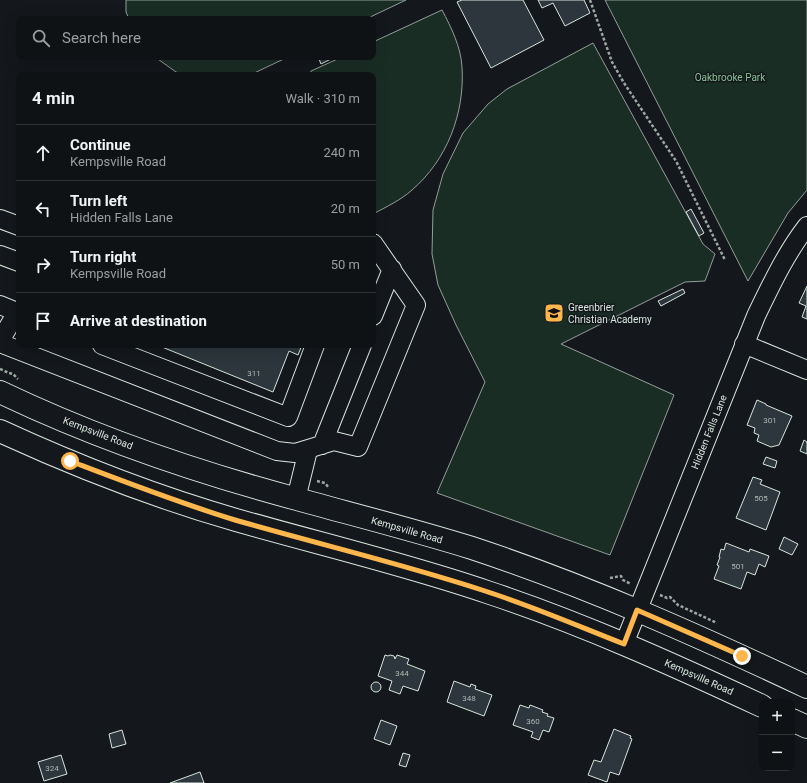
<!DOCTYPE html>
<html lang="en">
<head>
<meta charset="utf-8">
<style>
  :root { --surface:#0f1215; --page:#181b1e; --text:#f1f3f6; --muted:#9b9ea0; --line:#2f3234 }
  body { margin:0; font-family:Roboto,sans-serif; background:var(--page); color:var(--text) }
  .controls { position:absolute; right:12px; bottom:12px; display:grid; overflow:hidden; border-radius:8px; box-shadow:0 4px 16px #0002 }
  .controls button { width:36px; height:36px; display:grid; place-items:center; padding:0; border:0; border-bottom:1px solid var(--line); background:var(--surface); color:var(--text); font:20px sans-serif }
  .stop { position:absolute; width:12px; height:12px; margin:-9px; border:3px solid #ffb74d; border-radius:50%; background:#fff }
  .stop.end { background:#ffb74d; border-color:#fff; box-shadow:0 1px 4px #0008 }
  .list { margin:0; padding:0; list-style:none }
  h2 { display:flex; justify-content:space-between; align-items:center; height:52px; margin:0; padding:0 16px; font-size:17px }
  h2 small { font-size:13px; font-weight:400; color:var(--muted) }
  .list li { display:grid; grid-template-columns:26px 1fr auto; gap:12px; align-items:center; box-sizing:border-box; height:56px; padding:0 16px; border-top:1px solid var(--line) }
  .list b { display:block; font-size:15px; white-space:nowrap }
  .list p { margin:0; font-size:13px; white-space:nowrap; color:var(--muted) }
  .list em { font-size:13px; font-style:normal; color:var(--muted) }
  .icon { flex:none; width:22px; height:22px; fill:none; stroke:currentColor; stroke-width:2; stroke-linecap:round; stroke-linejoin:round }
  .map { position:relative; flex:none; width:807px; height:783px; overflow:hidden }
  .search { position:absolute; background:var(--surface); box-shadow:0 4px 16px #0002; left:16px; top:16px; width:360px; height:44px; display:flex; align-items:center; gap:10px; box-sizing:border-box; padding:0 14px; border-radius:8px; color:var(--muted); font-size:15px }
  .panel { position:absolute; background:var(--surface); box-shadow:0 4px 16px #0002; left:16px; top:72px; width:360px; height:276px; border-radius:8px }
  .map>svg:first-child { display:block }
  .green { fill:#1a2d24; stroke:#939e99 }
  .building { fill:#2c363c; stroke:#d8e6dc }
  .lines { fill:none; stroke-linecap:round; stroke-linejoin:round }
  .minor-casing { stroke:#d8e6dc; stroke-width:20 }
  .major-casing { stroke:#d8e6dc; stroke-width:24 }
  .path { stroke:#9da8a2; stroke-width:2.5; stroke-dasharray:3 2; stroke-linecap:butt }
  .minor { stroke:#14181c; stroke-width:18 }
  .major { stroke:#14181c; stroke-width:22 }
  .route { stroke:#ffb74d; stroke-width:5 }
  .labels { text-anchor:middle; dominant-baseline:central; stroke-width:3; stroke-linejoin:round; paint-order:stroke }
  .number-label { font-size:8px; fill:#adbab4 }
  .park-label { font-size:10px; fill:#8ac095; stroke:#14181c }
  .poi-label { font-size:10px; fill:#d8e6dc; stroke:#14181c; text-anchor:start }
  .street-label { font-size:10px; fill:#d8e6dc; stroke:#14181c }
</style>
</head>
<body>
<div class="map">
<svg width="807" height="783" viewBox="0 0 807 783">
  <rect width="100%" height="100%" fill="#14181c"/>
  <path class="green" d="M126,0H406L366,19H129L126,12Z
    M605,0H807V190L788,213L748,281Z
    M442,10C451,27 461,47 462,67C465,113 447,160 412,190C401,200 386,207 373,214V75H310L311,71L342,57H373V42Z
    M593,43L703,244L715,254L705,281L685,282L561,344L674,395L610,555L437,493L485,382L456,325L438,285L432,254L433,210L443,174L463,133L488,104L507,89Z
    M155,57H288L250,75H184L176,72Z"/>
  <path class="building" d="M462,0H523L544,40L491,68L457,2Z
    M538,0H584L590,13L565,26L553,3L542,8Z
    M323,57H335L321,64L319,59Z
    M691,209L704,233L699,236L686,212Z
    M807,286V319L802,317L806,306L799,303Z
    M683,289L685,293L661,306L658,301Z
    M157,345H302L298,355L289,351L273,392Z
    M757,400L766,404V405L792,416L779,445L771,447L757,441L759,435L754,433L755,428L747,425Z
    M804,440L807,442V454L800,451Z
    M766,457L777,461L775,468L763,464Z
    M753,477L762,480L760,484L780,492L766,530L736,518Z
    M784,537L798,544L792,555L779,549Z
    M726,543L749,552L750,549L769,556L765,567L759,564L755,575L747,572L741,589L714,579L719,566L717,565L720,557H719L721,549L724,550Z
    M385,655L388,656L390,655L394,656L395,659L397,655L409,659L407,664L425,671L418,691L403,686L400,694L389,690L392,681L378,676Z
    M454,681L470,687L471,684L476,686L475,689L492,695L484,716L447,702Z
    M371 687a5 5 0 1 1 10 0a5 5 0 1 1-10 0Z
    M520,705L529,708L530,705L543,710L542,712L548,714L547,716L554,718L549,732L543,730L539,740L531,737L533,732L513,725Z
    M381,720L397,726L390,745L374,739Z
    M614,729L631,736L630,738L632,739L619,775L610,772L607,782L588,775L594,760L601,762Z
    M122,730L126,744L112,748L109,734Z
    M403,753L410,755L406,767L399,765Z
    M61,755L67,774L44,781L38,762Z
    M200,772L204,783H170Z"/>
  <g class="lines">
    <g class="minor-casing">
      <path id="minor" d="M0,219L19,226
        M0,255L19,262
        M0,305L17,312L0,341
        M373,316L392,269
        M0,343L277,451L295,453L334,441L358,447L416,305L373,243
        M744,344L807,370
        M102,345L288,417L315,345
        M322,445L362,345
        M296,499L308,450
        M624,644L756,316C771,285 786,253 807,226"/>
    </g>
    <g class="major-casing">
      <path id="major" d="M0,392C94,437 196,472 297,499C355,515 414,530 472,548C587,586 697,635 807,687
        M0,431C76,466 156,497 236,520C320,544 405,564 487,592C581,623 672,664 762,706
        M792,720L807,727"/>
    </g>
    <path class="path" d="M590,0L612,62L624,83L676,161L725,260
      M0,369L9,373L13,374L18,379
      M317,481L325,483L329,488
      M610,578L621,576L623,580L631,584
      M660,595L667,598L670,597L678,605L717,623"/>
    <use href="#minor" class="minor"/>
    <use href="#major" class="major"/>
  </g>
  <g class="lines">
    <path class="route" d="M70,461C125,482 179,503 235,520C318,544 403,564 485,591C532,606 578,626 624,644L637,610L742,656"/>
  </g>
  <defs>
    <g id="school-square" transform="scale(1)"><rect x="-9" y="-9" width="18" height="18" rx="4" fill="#ffb74d" stroke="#14181c"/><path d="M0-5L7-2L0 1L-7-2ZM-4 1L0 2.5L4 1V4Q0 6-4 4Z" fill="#111"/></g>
  </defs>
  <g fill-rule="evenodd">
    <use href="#school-square" x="554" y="313"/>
  </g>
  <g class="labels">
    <g class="number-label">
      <text x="254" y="373">311</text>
      <text x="770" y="420">301</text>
      <text x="761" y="498">505</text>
      <text x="738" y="566">501</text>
      <text x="402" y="673">344</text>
      <text x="469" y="698">348</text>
      <text x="533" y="721">360</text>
      <text x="52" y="768">324</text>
    </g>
    <g class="park-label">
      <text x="730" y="77">Oakbrooke Park</text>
    </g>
    <g class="poi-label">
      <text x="568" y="307">Greenbrier<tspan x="568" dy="12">Christian Academy</tspan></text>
    </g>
    <g class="street-label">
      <text transform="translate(709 432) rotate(-68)">Hidden Falls Lane</text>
      <text transform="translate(98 433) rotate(21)">Kempsville Road</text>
      <text transform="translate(407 530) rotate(16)">Kempsville Road</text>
      <text transform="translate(699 677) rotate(24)">Kempsville Road</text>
    </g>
  </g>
</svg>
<div class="controls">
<button>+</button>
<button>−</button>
</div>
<div class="stop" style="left:70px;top:461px"></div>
<div class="stop end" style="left:742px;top:656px"></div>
<div class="search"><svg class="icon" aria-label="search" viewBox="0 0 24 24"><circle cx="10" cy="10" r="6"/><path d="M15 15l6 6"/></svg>Search here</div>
<section class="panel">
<h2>4 min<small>Walk · 310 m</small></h2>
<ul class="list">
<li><svg class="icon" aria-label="ahead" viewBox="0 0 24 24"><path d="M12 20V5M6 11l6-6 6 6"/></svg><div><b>Continue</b><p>Kempsville Road</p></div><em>240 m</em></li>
<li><svg class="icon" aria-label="left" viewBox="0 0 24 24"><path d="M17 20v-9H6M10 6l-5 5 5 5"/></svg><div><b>Turn left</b><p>Hidden Falls Lane</p></div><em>20 m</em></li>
<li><svg class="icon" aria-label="right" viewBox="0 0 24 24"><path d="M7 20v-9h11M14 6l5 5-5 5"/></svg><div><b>Turn right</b><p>Kempsville Road</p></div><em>50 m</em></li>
<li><svg class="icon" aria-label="arrive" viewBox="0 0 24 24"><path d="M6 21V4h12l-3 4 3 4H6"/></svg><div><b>Arrive at destination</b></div></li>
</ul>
</section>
</div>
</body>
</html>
